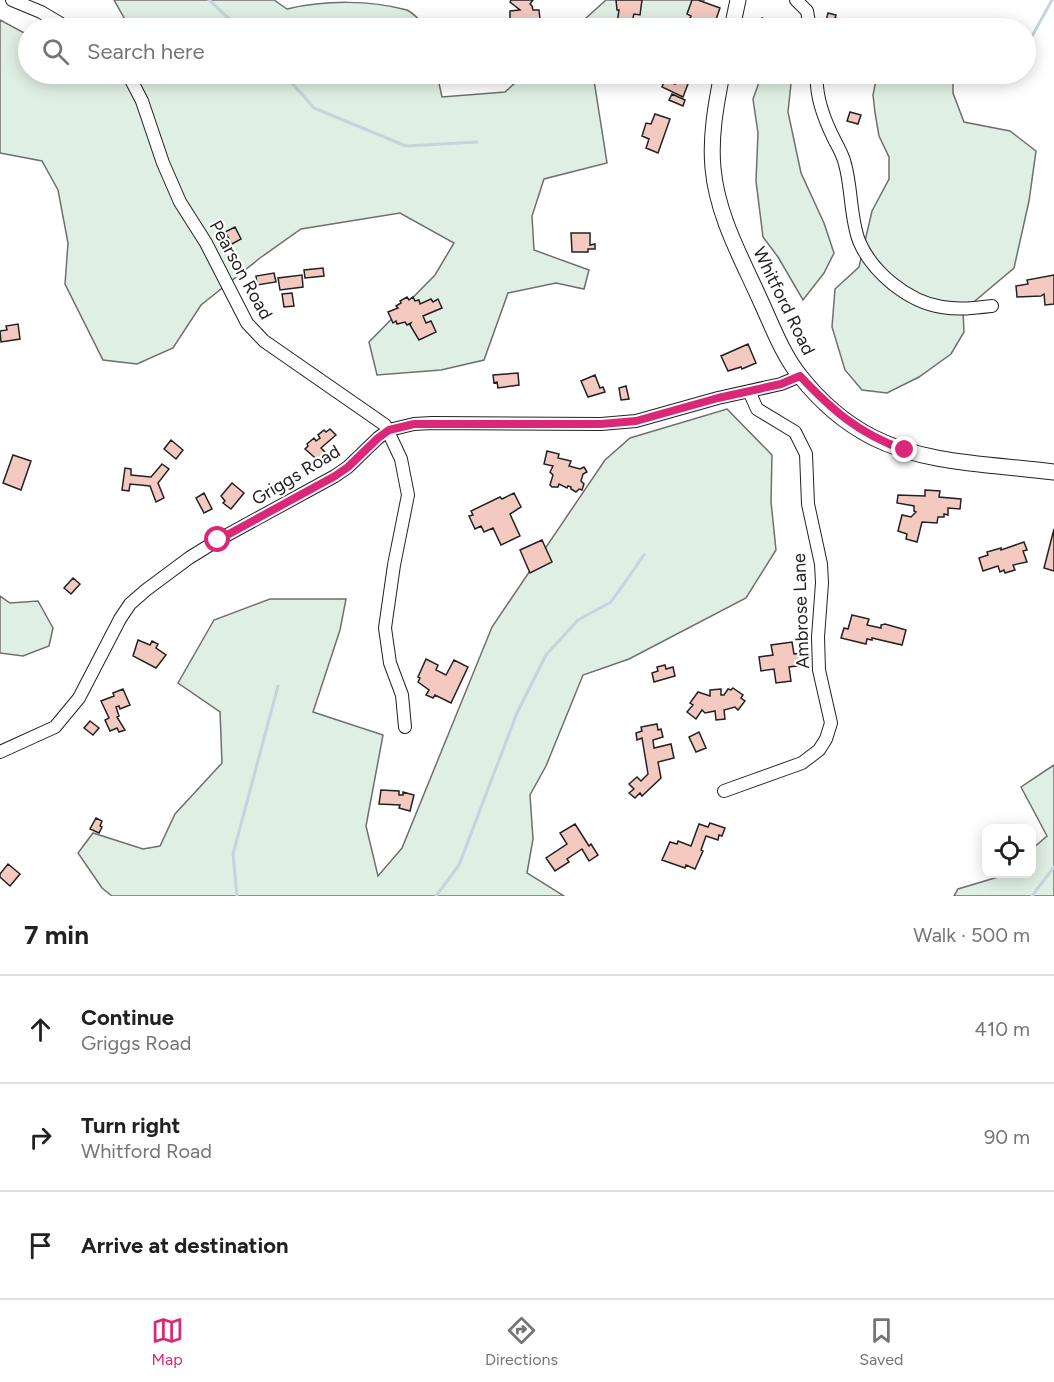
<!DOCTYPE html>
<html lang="en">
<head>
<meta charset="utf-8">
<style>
  :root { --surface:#fff; --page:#f2f2f2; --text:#202124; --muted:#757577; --line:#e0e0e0; --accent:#db2777 }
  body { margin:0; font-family:Figtree,sans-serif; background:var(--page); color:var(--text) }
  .controls { position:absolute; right:18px; bottom:18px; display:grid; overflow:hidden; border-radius:12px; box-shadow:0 3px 15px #0003 }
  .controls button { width:54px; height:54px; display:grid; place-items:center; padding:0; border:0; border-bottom:2px solid var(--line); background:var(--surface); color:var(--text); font:30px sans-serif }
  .stop { position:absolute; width:18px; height:18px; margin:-14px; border:4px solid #db2777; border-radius:50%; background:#fff }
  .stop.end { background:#db2777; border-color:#fff; box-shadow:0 2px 6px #0008 }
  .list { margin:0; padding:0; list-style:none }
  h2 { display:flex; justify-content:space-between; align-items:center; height:78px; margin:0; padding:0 24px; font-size:26px }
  h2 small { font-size:20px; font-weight:400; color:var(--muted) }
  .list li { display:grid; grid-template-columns:39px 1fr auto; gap:18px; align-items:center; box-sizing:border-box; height:108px; padding:0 24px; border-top:2px solid var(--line) }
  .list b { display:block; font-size:22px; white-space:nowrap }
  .list p { margin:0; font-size:20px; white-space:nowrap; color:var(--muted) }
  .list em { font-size:20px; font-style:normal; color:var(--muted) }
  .icon { flex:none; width:33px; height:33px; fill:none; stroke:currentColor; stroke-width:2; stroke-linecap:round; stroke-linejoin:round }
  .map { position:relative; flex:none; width:1054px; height:896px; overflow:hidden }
  .search { position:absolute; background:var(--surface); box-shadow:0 3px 15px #0003; left:18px; right:18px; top:18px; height:66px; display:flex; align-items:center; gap:15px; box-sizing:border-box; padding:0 21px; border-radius:33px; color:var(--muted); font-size:22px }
  .sheet { height:402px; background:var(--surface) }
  nav { display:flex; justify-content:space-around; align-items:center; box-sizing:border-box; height:84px; border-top:2px solid var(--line); background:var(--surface); font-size:16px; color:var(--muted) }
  nav a { display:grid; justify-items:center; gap:3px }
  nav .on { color:var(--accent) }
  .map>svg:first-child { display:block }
  .green { fill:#e0efe3; stroke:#6f6f6f; stroke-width:1.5 }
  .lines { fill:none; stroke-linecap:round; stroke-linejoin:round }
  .stream { stroke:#c7d3dd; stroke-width:3 }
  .building { fill:#f3c9c0; stroke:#222; stroke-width:1.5 }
  .minor-casing { stroke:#222; stroke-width:14 }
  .major-casing { stroke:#222; stroke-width:17 }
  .minor { stroke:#fff; stroke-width:12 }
  .major { stroke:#fff; stroke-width:15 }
  .route { stroke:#db2777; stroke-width:8 }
  .labels { text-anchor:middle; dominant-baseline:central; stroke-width:4.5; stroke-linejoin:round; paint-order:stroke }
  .street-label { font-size:18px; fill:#222; stroke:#fff }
</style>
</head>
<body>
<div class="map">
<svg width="1054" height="896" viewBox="0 0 1054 896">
  <rect width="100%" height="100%" fill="#fff"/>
  <path class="green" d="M114,0H274L287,9C325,0 370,0 407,10C415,14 422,23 428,28H114L127,23Z
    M606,0H704L696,28H575Z
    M0,20L28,35V74H437L442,97L505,92L525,74H593L607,163L544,179L532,216L534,250L589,270L584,289L556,283L508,293L484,360L441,370L377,375L369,342L435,275L454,243L400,213L301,229L260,258L201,305L173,348L137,364L103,360L65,284L68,243L58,190L42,161L0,153Z
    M762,74H792L788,112L801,173L824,223L834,253L824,273L803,300L778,257L763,237L756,181L758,133L753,99Z
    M880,74H953V93L964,122L1010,131L1036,151L1029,201L1014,268L963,311L964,332L951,354L919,377L887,393L862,390L845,370L832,327L835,289L859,267L872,211L889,179V157L879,136L875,113L873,95L877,75Z
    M727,409L772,455L771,502L776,550L746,598L629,659L583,675L546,766L530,795L533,839L527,873L564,896H112L102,888L78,853L93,833L143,849L160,846L175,814L222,763L220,712L178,683L214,620L270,599H346L340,630L313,712L383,735L366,826L378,876L402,848L492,627L605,460L630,438Z
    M0,596L10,603L38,601L53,628L49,646L23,656L0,653Z
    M1054,765V896H954L958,889L998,877L1002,874H1032V849L1047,836L1021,787Z"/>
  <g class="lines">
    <path class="stream" d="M209,0L239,28
      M1031,38L1052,0
      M284,74L314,108L406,146L477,142
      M237,896L233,854L278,686
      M436,896L459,865L517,713L546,655L578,620L611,602L644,555
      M1032,896L1054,867"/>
  </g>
  <path class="building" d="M511,0H533L530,4L532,6L533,10H539L540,19H534L533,27L534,28H516L520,21L510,22V11L520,10L510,2Z
    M616,0H642L640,15L634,14L631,25L617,23L619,10H617Z
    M692,0H698L720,8L713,28H686L691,16L687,14Z
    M828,13L836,15L835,18L849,22L847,28H824Z
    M762,18L769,21L768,23L775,26L774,28H758Z
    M665,80L675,84L676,81L681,83V81L688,84L683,97L662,87Z
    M672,94L685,100L683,106L669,100Z
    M850,112L861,115L858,124L847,121Z
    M655,114L670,119L658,153L646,148L649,139L642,136L646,123L651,124Z
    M235,227L241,239L232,244L225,232Z
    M571,233H590V245L595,244V249H588V252H572Z
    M323,268L324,276L305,278L304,270Z
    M274,273L276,282L257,285L256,276Z
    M302,275L303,287L280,290L278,278Z
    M1054,275V304L1045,305L1044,294L1041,296L1017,297L1016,286L1028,284L1027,280Z
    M292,293L294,306L284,307L282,294Z
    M407,297L409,300L413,297L415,301L419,300L420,304L431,299L433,302L438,299L442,308L423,316L426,323L431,321L436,332L419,340L410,325L411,323L407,325L405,322L397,324L396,321L393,323L388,312L398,308L396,306L401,303L400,301Z
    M18,324L20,339L1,342L0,331L7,330L6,326Z
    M748,344L756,363L742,369L741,367L728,371L721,356Z
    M518,373L519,385L498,388L497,382L494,383L493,375Z
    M595,375L600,388L603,387L605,392L588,397L581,381Z
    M626,386L629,399L621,400L619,388Z
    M330,429L336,435L321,448L329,456L321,463L305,449L308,446L307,444L314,438L316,441L320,438L318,435L324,430L326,432Z
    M171,440L183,450L176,459L164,449Z
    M547,451L559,454L558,458L571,461L569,466L580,469L584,467L587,472L583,474L581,481L584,484L582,490L579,489L576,492L571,489V487L568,486L567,488L559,484L558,487H552L550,485L553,475L550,472L553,466L544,464Z
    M13,455L31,461L21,490L3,483Z
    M162,464L169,469L158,483L164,498L156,502L150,486L130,484L129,491L122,490L125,468L131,469V475L151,477Z
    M232,483L244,493L231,509L223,503L225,501L221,496Z
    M925,490L940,491L939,497L961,499L960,509L948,508V515L944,514V517H938L937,523L922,522L917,542L906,539L907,534L898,531L902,515L911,517L916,512L914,511V506L897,503L898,495L925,496Z
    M204,493L212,509L204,513L196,498Z
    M514,493L521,507L510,514L520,536L501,545L493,528L484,532L481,526L475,529L469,516L473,515L471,511L500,497L502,499Z
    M1054,529V571L1044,568Z
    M542,540L552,562L530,573L520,550Z
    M1024,542L1027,550L1023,551L1027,562L1013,565L1015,570L1005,573L1004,570L1000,572L998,566L983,571L979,558L988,555L987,552L1001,548V550Z
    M73,578L80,584L71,594L64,588Z
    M852,615L869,619L867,625L881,628V625L885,624L906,630L902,645L872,638V640L867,639L866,644L841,638L844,628L848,629Z
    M138,640L150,645L152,641L158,644L156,648L166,655L156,668L133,656Z
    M792,642L794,654L803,653L804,665L789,667L791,681L776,683L774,669L761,671L759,657L773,655L771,645Z
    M426,659L438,665L436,670L446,675L454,660L468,667L451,703L435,695L433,698L426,695L429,690L418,682L420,678L418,677Z
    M665,665L666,669L673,667L675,676L654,682L652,673L658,671L657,667Z
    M733,688L743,695L741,698L745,701L738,710L735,707L724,710L725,719L716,720L715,711L705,713L702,710L696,719L687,712L693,705L690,703L698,692L710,696V690L721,689V695H724L728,689L731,690Z
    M123,689L130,705L120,709L119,706L116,707L119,716L117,717L125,730L119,732L117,728L110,731L105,720L109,718L101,701L114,696L113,693Z
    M90,721L99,728L93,735L84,728Z
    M657,724L658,730L661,729L663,737L653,740L654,748L671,744L674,758L658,762L661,778L642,796L640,793L635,798L629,793L634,789L629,784L637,777L641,781L648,774L642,738L637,740L636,733L642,731L641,727Z
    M699,732L706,748L696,752L689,737Z
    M381,790L399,791V795H403V792L414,795L410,811L399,808L400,805L379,804Z
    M96,818L102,821L100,826L102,827L99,833L90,829Z
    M710,823L725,828L722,836L719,835L718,840L706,836L701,850L703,851L695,869L686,865L685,868L662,860L670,842L677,844L678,841L691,846L699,824L708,827Z
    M575,824L589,846L591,844L598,855L589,861L582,849L567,859L569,862L555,871L546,858L567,844L560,833Z
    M8,864L20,874L10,886L0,877V874Z"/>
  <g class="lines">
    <g class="minor-casing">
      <path id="minor" d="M12,0L41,12L68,28
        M796,0L807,11L810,28
        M128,74L142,101L163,163L180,202L206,243L247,323L264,341L385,425L401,459L408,495L394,565L385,628L390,663L402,695L405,727
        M817,74C815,96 824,119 834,139C838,147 843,155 845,164C852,189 850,217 859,241C872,272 908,302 942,307C959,310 975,308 992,306
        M0,752L55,727L79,698L120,619L130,604L146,590L189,558L218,540L335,476L348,467L378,438L389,430L414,424L432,423L601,424L636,421L718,398L781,384L800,376
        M724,791L802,763L819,750L826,739L831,723L819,670L818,637L822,583L821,564L808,504L806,454L795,432L757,409L749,391"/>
    </g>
    <g class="major-casing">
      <path id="major" d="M732,28L738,0
        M722,74C716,104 710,137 713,168C717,216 743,261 762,304C773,328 783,355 800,376C819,400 845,423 872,437C927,465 994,464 1054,472"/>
    </g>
    <use href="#minor" class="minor"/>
    <use href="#major" class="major"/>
  </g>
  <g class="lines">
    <path class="route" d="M218,540L335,476L348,467L378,438L389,430L414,424H601L636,421L718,398L781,384L800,376C832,410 859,434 905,450"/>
  </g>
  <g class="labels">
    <g class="street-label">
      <text transform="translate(241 270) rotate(61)">Pearson Road</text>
      <text transform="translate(784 301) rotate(64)">Whitford Road</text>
      <text transform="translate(296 475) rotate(-31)">Griggs Road</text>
      <text transform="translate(801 611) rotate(-92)">Ambrose Lane</text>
    </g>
  </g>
</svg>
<div class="controls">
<button><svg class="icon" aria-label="locate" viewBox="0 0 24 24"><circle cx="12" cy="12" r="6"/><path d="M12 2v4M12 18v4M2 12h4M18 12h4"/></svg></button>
</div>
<div class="stop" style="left:218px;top:540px"></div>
<div class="stop end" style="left:905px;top:450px"></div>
<div class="search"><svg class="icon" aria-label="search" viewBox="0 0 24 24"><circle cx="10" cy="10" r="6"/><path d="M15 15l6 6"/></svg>Search here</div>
</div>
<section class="sheet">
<h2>7 min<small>Walk · 500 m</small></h2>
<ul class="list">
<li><svg class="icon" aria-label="ahead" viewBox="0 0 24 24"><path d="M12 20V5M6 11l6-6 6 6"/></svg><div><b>Continue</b><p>Griggs Road</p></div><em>410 m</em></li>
<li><svg class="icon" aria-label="right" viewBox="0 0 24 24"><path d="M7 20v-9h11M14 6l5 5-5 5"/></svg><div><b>Turn right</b><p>Whitford Road</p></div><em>90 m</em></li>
<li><svg class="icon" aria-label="arrive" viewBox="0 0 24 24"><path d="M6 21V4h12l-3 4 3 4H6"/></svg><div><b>Arrive at destination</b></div></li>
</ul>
</section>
<nav>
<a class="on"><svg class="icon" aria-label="map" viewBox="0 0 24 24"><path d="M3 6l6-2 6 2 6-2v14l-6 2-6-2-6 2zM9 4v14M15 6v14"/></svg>Map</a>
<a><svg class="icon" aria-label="directions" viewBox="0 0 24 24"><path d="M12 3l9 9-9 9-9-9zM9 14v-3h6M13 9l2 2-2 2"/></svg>Directions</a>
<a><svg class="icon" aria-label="saved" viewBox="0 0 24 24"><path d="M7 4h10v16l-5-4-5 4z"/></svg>Saved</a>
</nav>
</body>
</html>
